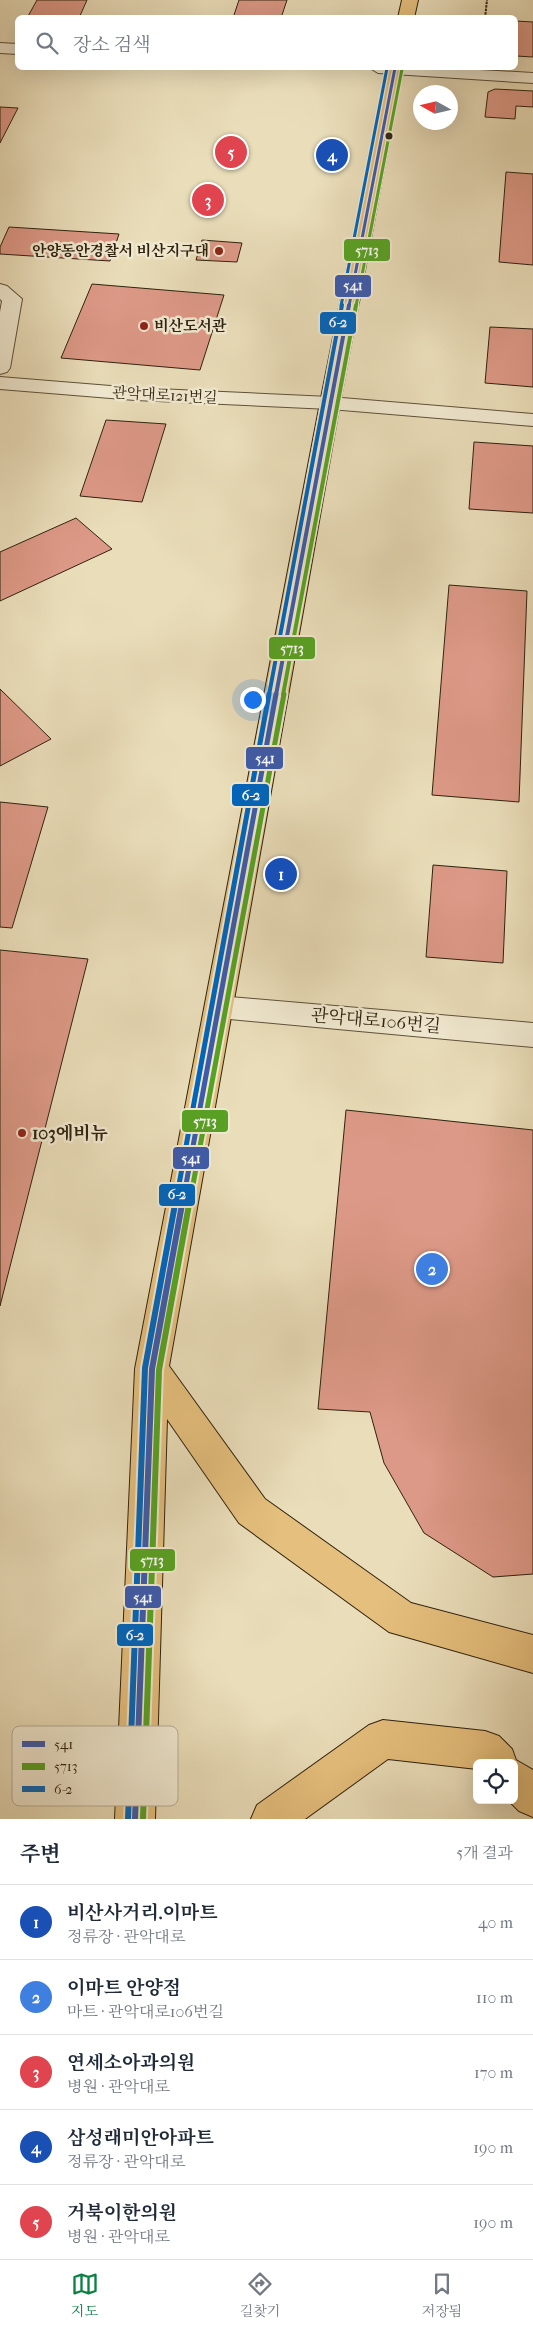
<!DOCTYPE html>
<html lang="ko">
<head>
<meta charset="utf-8">
<style>
  :root { --surface:#fff; --page:#f2f2f3; --text:#1f2937; --muted:#747a83; --line:#e0e1e3; --accent:#0b8043 }
  body { margin:0; font-family:"IM FELL French Canon","Noto Serif KR",serif; background:var(--page); color:var(--text) }
  .controls { position:absolute; right:15px; bottom:15px; display:grid; overflow:hidden; border-radius:8px; box-shadow:0 5px 20px #0002 }
  .controls button { width:45px; height:45px; display:grid; place-items:center; padding:0; border:0; border-bottom:1px solid var(--line); background:var(--surface); color:var(--text); font:25px sans-serif }
  .compass { position:absolute; left:413px; top:85px; width:45px; height:45px; border-radius:50%; background:var(--surface); box-shadow:0 5px 20px #0002; rotate:278deg }
  .you { position:absolute; left:252px; top:699px; width:18px; height:18px; margin:-12px; border:4px solid #fff; border-radius:50%; background:#1a73e8; box-shadow:0 0 0 8px #1a73e833 }
  .badge { display:grid; place-items:center; width:32px; height:32px; border-radius:50%; background:var(--accent); color:#fff; font-size:16px; font-weight:700 }
  .pin { position:absolute; translate:-50% -50%; border:2px solid #fff; box-shadow:0 1px 5px #0006 }
  .list { margin:0; padding:0; list-style:none }
  h2 { display:flex; justify-content:space-between; align-items:center; height:65px; margin:0; padding:0 20px; font-size:21px }
  h2 small { font-size:16px; font-weight:400; color:var(--muted) }
  .list li { display:grid; grid-template-columns:32px 1fr auto; gap:15px; align-items:center; box-sizing:border-box; height:75px; padding:0 20px; border-top:1px solid var(--line) }
  .list b { display:block; font-size:19px; white-space:nowrap }
  .list p { margin:0; font-size:16px; white-space:nowrap; color:var(--muted) }
  .list em { font-size:16px; font-style:normal; color:var(--muted) }
  .icon { flex:none; width:28px; height:28px; fill:none; stroke:currentColor; stroke-width:2; stroke-linecap:round; stroke-linejoin:round }
  .map { position:relative; flex:none; width:533px; height:1819px; overflow:hidden }
  .search { position:absolute; background:var(--surface); box-shadow:0 5px 20px #0002; left:15px; right:15px; top:15px; height:55px; display:flex; align-items:center; gap:12px; box-sizing:border-box; padding:0 18px; border-radius:8px; color:var(--muted); font-size:19px }
  .sheet { height:440px; background:var(--surface) }
  nav { display:flex; justify-content:space-around; align-items:center; box-sizing:border-box; height:70px; border-top:1px solid var(--line); background:var(--surface); font-size:14px; color:var(--muted) }
  nav a { display:grid; justify-items:center; gap:2px }
  nav .on { color:var(--accent) }
  .map>svg:first-child { display:block }
  .building { fill:#dd9987; stroke:#2f220f }
  .lines { fill:none; stroke-linecap:round; stroke-linejoin:round }
  .street-casing { stroke:#5e513a; stroke-width:2 }
  .primary-casing { stroke:#2f220f; stroke-width:2 }
  .path { stroke:#2f220f; stroke-width:2; stroke-dasharray:2.5 1; stroke-linecap:butt }
  .street { fill:#f1ead2; fill-rule:evenodd }
  .primary { fill:#e5bf7d; fill-rule:evenodd }
  .bus-1-far3-casing { stroke:#f1ead2; stroke-width:5.5 }
  .bus-1-far2-casing { stroke:#f1ead2; stroke-width:7 }
  .bus-1-far1-casing { stroke:#f1ead2; stroke-width:9 }
  .bus-1-casing { stroke:#f1ead2; stroke-width:10 }
  .bus-2-far3-casing { stroke:#f1ead2; stroke-width:5.5 }
  .bus-2-far2-casing { stroke:#f1ead2; stroke-width:7 }
  .bus-2-far1-casing { stroke:#f1ead2; stroke-width:9 }
  .bus-2-casing { stroke:#f1ead2; stroke-width:10 }
  .bus-3-far3-casing { stroke:#f1ead2; stroke-width:5.5 }
  .bus-3-far2-casing { stroke:#f1ead2; stroke-width:7 }
  .bus-3-far1-casing { stroke:#f1ead2; stroke-width:9 }
  .bus-3-casing { stroke:#f1ead2; stroke-width:10 }
  .bus-1-far3 { stroke:#3d5bab; stroke-width:3 }
  .bus-1-far2 { stroke:#3d5bab; stroke-width:4 }
  .bus-1-far1 { stroke:#3d5bab; stroke-width:5 }
  .bus-1 { stroke:#3d5bab; stroke-width:6 }
  .bus-2-far3 { stroke:#57a223; stroke-width:3 }
  .bus-2-far2 { stroke:#57a223; stroke-width:4 }
  .bus-2-far1 { stroke:#57a223; stroke-width:5 }
  .bus-2 { stroke:#57a223; stroke-width:6 }
  .bus-3-far3 { stroke:#0065bd; stroke-width:3 }
  .bus-3-far2 { stroke:#0065bd; stroke-width:4 }
  .bus-3-far1 { stroke:#0065bd; stroke-width:5 }
  .bus-3 { stroke:#0065bd; stroke-width:6 }
  .bus-dot { fill:#2f220f; stroke:#f1ead2; stroke-width:2 }
  .poi-dot { fill:#8f2418; stroke:#f1ead2; stroke-width:2 }
  .labels { text-anchor:middle; dominant-baseline:central; stroke-width:5; stroke-linejoin:round; paint-order:stroke }
  .far-poi-label { font-size:15px; font-weight:bold; fill:#2f220f; stroke:#f1ead2; text-anchor:end }
  .far-street-label { font-size:15px; fill:#2f220f; stroke:#f1ead2 }
  .street-label { font-size:18px; fill:#2f220f; stroke:#f1ead2 }
  .poi-label { font-size:18px; font-weight:bold; fill:#2f220f; stroke:#f1ead2; text-anchor:start }
  .key { fill:#f1ead2; stroke:#b7ae98; stroke-width:1 }
  .key-label { font-size:14px; fill:#2f220f }
  .line-badge { stroke:#f1ead2; stroke-width:2 }
  .badge-label { font-size:14px; text-anchor:middle; font-weight:bold; fill:#fff }
</style>
</head>
<body>
<div class="map">
<svg width="533" height="1819" viewBox="0 0 533 1819">
  <rect width="100%" height="100%" fill="#eadeba"/>
  <filter id="stains"><feTurbulence type="fractalNoise" baseFrequency=".004" numOctaves="4"/><feColorMatrix values="0 0 0 0 .2 0 0 0 0 .09 0 0 0 0 .02 0 0 0 .5 -.17"/></filter>
  <radialGradient id="worn" r=".72"><stop offset=".6" stop-color="#630" stop-opacity="0"/><stop offset="1" stop-color="#630" stop-opacity=".3"/></radialGradient>
  <path class="building" d="M37,0H87L79,18H27Z
    M239,0H287L281,18H233Z
    M516,21L533,22V57L516,56Z
    M495,89L533,91V107L516,106L515,119L485,117L488,92Z
    M0,107L18,108L0,143Z
    M506,172L533,174V265L499,262Z
    M9,227L119,234L110,261L0,254V247Z
    M202,240L242,243L237,262L196,260Z
    M92,284L224,295L200,370L61,358Z
    M490,327L533,329V387L485,383Z
    M106,420L166,424L142,502L80,496Z
    M474,442L533,446V513L469,509Z
    M76,518L112,549L0,601V552Z
    M449,585L527,591L519,802L432,795Z
    M0,689L51,739L0,766Z
    M0,802L48,807L12,928L0,927Z
    M433,865L507,871L503,963L426,957Z
    M0,950L88,959L0,1306Z
    M346,1110L533,1130V1574L493,1577L424,1533L384,1463L370,1412L318,1409Z"/>
  <g class="lines">
    <g class="street-casing">
      <path id="street" d="M0,43L18,44V54L0,53Z
        M370,68H445L533,73V83L378,73Z
        M0,284L7,286L22,299L10,368L7,372L0,374V312L2,301L0,299Z
        M0,377L135,388L330,397L533,414V426L330,409L135,400L0,389Z
        M219,996L533,1023V1047L219,1018L209,1015L205,1007L209,999Z"/>
    </g>
    <g class="primary-casing">
      <path id="primary" d="M402,0H418L414,18H398Z
        M387,68H403L340,403L169,1366L265,1499L411,1603L533,1635V1673L389,1632L239,1523L167,1419L155,1819H115L135,1369L320,403Z
        M383,1720L485,1731L499,1736L512,1749L516,1760L533,1770V1817L519,1811L508,1800H514V1763H477V1769L388,1759L305,1819H251L257,1805L369,1725Z"/>
    </g>
    <path class="path" d="M485,18L487,0"/>
    <use href="#street" class="street"/>
    <use href="#primary" class="primary"/>
    <g class="bus-1-far3-casing">
      <path id="bus-1-far3" d="M349,306L395,68"/>
    </g>
    <g class="bus-1-far2-casing">
      <path id="bus-1-far2" d="M276,695L349,305"/>
    </g>
    <g class="bus-1-far1-casing">
      <path id="bus-1-far1" d="M185,1190L276,694"/>
    </g>
    <g class="bus-1-casing">
      <path id="bus-1" d="M135,1819L152,1369L185,1188"/>
    </g>
    <g class="bus-2-far3-casing">
      <path id="bus-2-far3" d="M356,306L402,69"/>
    </g>
    <g class="bus-2-far2-casing">
      <path id="bus-2-far2" d="M283,695L356,305"/>
    </g>
    <g class="bus-2-far1-casing">
      <path id="bus-2-far1" d="M192,1190L284,694"/>
    </g>
    <g class="bus-2-casing">
      <path id="bus-2" d="M143,1819L159,1370L192,1188"/>
    </g>
    <g class="bus-3-far3-casing">
      <path id="bus-3-far3" d="M341,306L387,68"/>
    </g>
    <g class="bus-3-far2-casing">
      <path id="bus-3-far2" d="M269,695L342,305"/>
    </g>
    <g class="bus-3-far1-casing">
      <path id="bus-3-far1" d="M178,1190L269,694"/>
    </g>
    <g class="bus-3-casing">
      <path id="bus-3" d="M128,1819L145,1368L178,1188"/>
    </g>
    <use href="#bus-1-far3" class="bus-1-far3"/>
    <use href="#bus-1-far2" class="bus-1-far2"/>
    <use href="#bus-1-far1" class="bus-1-far1"/>
    <use href="#bus-1" class="bus-1"/>
    <use href="#bus-2-far3" class="bus-2-far3"/>
    <use href="#bus-2-far2" class="bus-2-far2"/>
    <use href="#bus-2-far1" class="bus-2-far1"/>
    <use href="#bus-2" class="bus-2"/>
    <use href="#bus-3-far3" class="bus-3-far3"/>
    <use href="#bus-3-far2" class="bus-3-far2"/>
    <use href="#bus-3-far1" class="bus-3-far1"/>
    <use href="#bus-3" class="bus-3"/>
  </g>
  <circle class="bus-dot" cx="389" cy="136" r="4.5"/>
  <g class="poi-dot">
    <circle cx="219" cy="251" r="5"/>
    <circle cx="144" cy="326" r="5"/>
    <circle cx="22" cy="1133" r="5"/>
  </g>
  <g class="labels">
    <g class="far-poi-label">
      <text x="209" y="251">안양동안경찰서 비산지구대</text>
      <text x="154" y="326" text-anchor="start">비산도서관</text>
    </g>
    <g class="far-street-label">
      <text transform="translate(165 395) rotate(3)">관악대로121번길</text>
    </g>
    <g class="street-label">
      <text transform="translate(376 1021) rotate(5)">관악대로106번길</text>
    </g>
    <g class="poi-label">
      <text x="32" y="1133">103에비뉴</text>
    </g>
  </g>
  <rect x="12" y="1726" width="166" height="80" rx="8" class="key"/>
  <rect x="22" y="1741" width="23" height="6" fill="#3d5bab"/>
  <rect x="22" y="1763" width="23" height="7" fill="#57a223"/>
  <rect x="22" y="1786" width="23" height="6" fill="#0065bd"/>
  <g class="key-label">
    <text x="54" y="1749">541</text>
    <text x="54" y="1771">5713</text>
    <text x="54" y="1794">6-2</text>
  </g>
  <g class="line-badge">
    <rect x="343" y="238" width="48" height="24" rx="5" fill="#57a223"/>
    <rect x="334" y="274" width="38" height="24" rx="5" fill="#3d5bab"/>
    <rect x="319" y="311" width="38" height="24" rx="5" fill="#0065bd"/>
    <rect x="268" y="636" width="48" height="24" rx="5" fill="#57a223"/>
    <rect x="245" y="746" width="39" height="24" rx="5" fill="#3d5bab"/>
    <rect x="231" y="783" width="39" height="24" rx="5" fill="#0065bd"/>
    <rect x="181" y="1109" width="48" height="24" rx="5" fill="#57a223"/>
    <rect x="172" y="1146" width="38" height="24" rx="5" fill="#3d5bab"/>
    <rect x="158" y="1183" width="38" height="24" rx="5" fill="#0065bd"/>
    <rect x="129" y="1548" width="47" height="24" rx="5" fill="#57a223"/>
    <rect x="124" y="1585" width="38" height="24" rx="5" fill="#3d5bab"/>
    <rect x="116" y="1623" width="38" height="24" rx="5" fill="#0065bd"/>
  </g>
  <g class="badge-label">
    <text x="367" y="255">5713</text>
    <text x="353" y="290">541</text>
    <text x="338" y="327">6-2</text>
    <text x="292" y="653">5713</text>
    <text x="265" y="763">541</text>
    <text x="251" y="800">6-2</text>
    <text x="205" y="1126">5713</text>
    <text x="191" y="1163">541</text>
    <text x="177" y="1199">6-2</text>
    <text x="152" y="1565">5713</text>
    <text x="143" y="1602">541</text>
    <text x="135" y="1640">6-2</text>
  </g>
  <rect width="100%" height="100%" filter="url(#stains)"/>
  <rect width="100%" height="100%" fill="url(#worn)"/>
</svg>
<div class="controls">
<button><svg class="icon" aria-label="locate" viewBox="0 0 24 24"><circle cx="12" cy="12" r="6"/><path d="M12 2v4M12 18v4M2 12h4M18 12h4"/></svg></button>
</div>
<svg class="compass" viewBox="-18 -18 36 36"><path d="M0-13l5 13h-10z" fill="#e53935"/><path d="M0 13l5-13h-10z" fill="#747a83"/></svg>
<div class="you"></div>
<div class="pin badge" style="left:281px;top:874px;background:#1a4fb4">1</div>
<div class="pin badge" style="left:432px;top:1269px;background:#3f7fe0">2</div>
<div class="pin badge" style="left:208px;top:200px;background:#e0444e">3</div>
<div class="pin badge" style="left:332px;top:155px;background:#1a4fb4">4</div>
<div class="pin badge" style="left:231px;top:152px;background:#e0444e">5</div>
<div class="search"><svg class="icon" aria-label="search" viewBox="0 0 24 24"><circle cx="10" cy="10" r="6"/><path d="M15 15l6 6"/></svg>장소 검색</div>
</div>
<section class="sheet">
<h2>주변<small>5개 결과</small></h2>
<ul class="list">
<li><span class="badge" style="background:#1a4fb4">1</span><div><b>비산사거리.이마트</b><p>정류장 · 관악대로</p></div><em>40 m</em></li>
<li><span class="badge" style="background:#3f7fe0">2</span><div><b>이마트 안양점</b><p>마트 · 관악대로106번길</p></div><em>110 m</em></li>
<li><span class="badge" style="background:#e0444e">3</span><div><b>연세소아과의원</b><p>병원 · 관악대로</p></div><em>170 m</em></li>
<li><span class="badge" style="background:#1a4fb4">4</span><div><b>삼성래미안아파트</b><p>정류장 · 관악대로</p></div><em>190 m</em></li>
<li><span class="badge" style="background:#e0444e">5</span><div><b>거북이한의원</b><p>병원 · 관악대로</p></div><em>190 m</em></li>
</ul>
</section>
<nav>
<a class="on"><svg class="icon" aria-label="map" viewBox="0 0 24 24"><path d="M3 6l6-2 6 2 6-2v14l-6 2-6-2-6 2zM9 4v14M15 6v14"/></svg>지도</a>
<a><svg class="icon" aria-label="directions" viewBox="0 0 24 24"><path d="M12 3l9 9-9 9-9-9zM9 14v-3h6M13 9l2 2-2 2"/></svg>길찾기</a>
<a><svg class="icon" aria-label="saved" viewBox="0 0 24 24"><path d="M7 4h10v16l-5-4-5 4z"/></svg>저장됨</a>
</nav>
</body>
</html>
